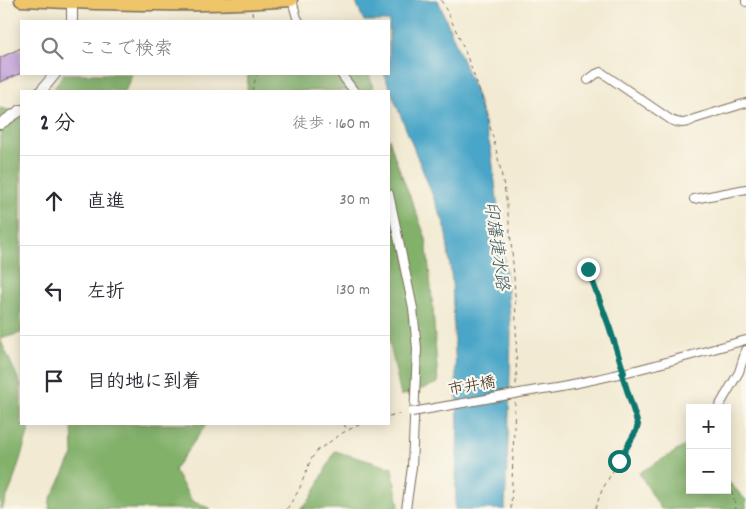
<!DOCTYPE html>
<html lang="ja">
<head>
<meta charset="utf-8">
<style>
  :root { --surface:#fff; --page:#f2f2f3; --text:#2b2b33; --muted:#7c7c81; --line:#e1e1e2 }
  body { margin:0; font-family:Dekko,"Klee One",sans-serif; background:var(--page); color:var(--text) }
  .controls { position:absolute; right:15px; bottom:15px; display:grid; overflow:hidden; border-radius:0px; box-shadow:0 2px 12px #0003 }
  .controls button { width:45px; height:45px; display:grid; place-items:center; padding:0; border:0; border-bottom:1px solid var(--line); background:var(--surface); color:var(--text); font:25px sans-serif }
  .stop { position:absolute; width:15px; height:15px; margin:-11px; border:4px solid #0f766e; border-radius:50%; background:#fff }
  .stop.end { background:#0f766e; border-color:#fff; box-shadow:0 1px 5px #0008 }
  .list { margin:0; padding:0; list-style:none }
  h2 { display:flex; justify-content:space-between; align-items:center; height:65px; margin:0; padding:0 20px; font-size:21px }
  h2 small { font-size:16px; font-weight:400; color:var(--muted) }
  .list li { display:grid; grid-template-columns:32px 1fr auto; gap:15px; align-items:center; box-sizing:border-box; height:90px; padding:0 20px; border-top:1px solid var(--line) }
  .list b { display:block; font-size:19px; white-space:nowrap }
  .list em { font-size:16px; font-style:normal; color:var(--muted) }
  .icon { flex:none; width:28px; height:28px; fill:none; stroke:currentColor; stroke-width:2; stroke-linecap:round; stroke-linejoin:round }
  .map { position:relative; flex:none; width:746px; height:509px; overflow:hidden }
  .search { position:absolute; background:var(--surface); box-shadow:0 2px 12px #0003; left:20px; top:20px; width:370px; height:55px; display:flex; align-items:center; gap:12px; box-sizing:border-box; padding:0 18px; border-radius:0px; color:var(--muted); font-size:19px }
  .panel { position:absolute; background:var(--surface); box-shadow:0 2px 12px #0003; left:20px; top:90px; width:370px; height:335px; border-radius:0px }
  .map>svg:first-child { display:block }
  .forest { fill:#82b16b; stroke:#5e6e44 }
  .water { fill:#49a6c8; stroke:#426873 }
  .building { fill:#bc98d8 }
  .lines { fill:none; stroke-linecap:round; stroke-linejoin:round }
  .minor-casing { stroke:#7b6d5d; stroke-width:10 }
  .tertiary-casing { stroke:#7b6d5d; stroke-width:12 }
  .primary-casing { stroke:#7b6d5d; stroke-width:15 }
  .path { stroke:#7b6d5d; stroke-width:1; stroke-dasharray:4 4; stroke-linecap:butt }
  .minor { stroke:#fff; stroke-width:8 }
  .tertiary { stroke:#fff; stroke-width:10 }
  .primary { stroke:#eec569; stroke-width:12 }
  .minor-bridge-casing { stroke:#7b6d5d; stroke-width:10; stroke-linecap:butt }
  .minor-bridge { stroke:#fff; stroke-width:8 }
  .route { stroke:#0f766e; stroke-width:6 }
  .labels { text-anchor:middle; dominant-baseline:central; stroke-width:4.5; stroke-linejoin:round; paint-order:stroke }
  .street-label { font-size:16px; fill:#3b2a1e; stroke:#fbf7ec }
  .water-label { font-size:18px; font-style:italic; fill:#415c62; stroke:#fbf7ec }
</style>
</head>
<body>
<div class="map">
<svg width="746" height="509" viewBox="0 0 746 509">
  <rect width="100%" height="100%" fill="#fbf7ec"/>
  <filter id="ink" filterUnits="userSpaceOnUse"><feTurbulence type="fractalNoise" baseFrequency=".02" numOctaves="2"/><feDisplacementMap in="SourceGraphic" scale="10" xChannelSelector="R" yChannelSelector="G"/><feConvolveMatrix kernelMatrix="1 2 1 2 8 2 1 2 1" color-interpolation-filters="sRGB"/></filter>
  <filter id="wash" filterUnits="userSpaceOnUse"><feTurbulence type="fractalNoise" baseFrequency=".0096" numOctaves="4" result="noise"/><feDisplacementMap in="SourceGraphic" scale="20" xChannelSelector="R" yChannelSelector="G"/><feGaussianBlur stdDeviation="1.12" result="paint"/><feColorMatrix in="noise" values="0 0 0 0 0 0 0 0 0 0 0 0 0 0 0 0 0 1.4 0 .05"/><feComposite in="paint" operator="in"/></filter>
  <g filter="url(#wash)">
    <rect width="100%" height="100%" fill="#f2ead2"/>
    <path class="forest" d="M63,74H132L125,91H53Z
      M248,74H369L374,91H247Z
      M0,108L21,113V333L0,339L21,385V424H31L12,485L2,509H0Z
      M389,138L395,158L426,238L433,309L438,383L401,396L389,340Z
      M72,424H205L206,425L174,470L192,501L211,509H49L50,500L73,455Z
      M690,443V490H727V480L746,500V509H661L639,473Z
      M335,451L392,468L399,506L396,509H301L311,498Z"/>
    <path class="water" d="M355,0H438L477,96L491,150L507,281L511,333L509,416L505,509H455L458,425L452,281L445,226L384,74H389V21H364Z"/>
    <g id="blocks">
      <path class="building" d="M21,48V73L0,82V58Z"/>
    </g>
  </g>
  <g filter="url(#ink)">
    <use href="#blocks" fill-opacity="0" stroke="#7b6d5d" stroke-width="1"/>
    <g class="lines">
      <g class="minor-casing">
        <path id="minor" d="M292,0L297,18L299,21
          M746,0V2
          M341,74L354,91
          M588,80L596,74L601,72L671,120C681,124 686,124 694,119L746,103
          M389,194L413,308L417,349L412,467L406,509
          M694,199L746,189
          M537,390C608,380 677,359 746,340
          M718,408L739,372L746,350"/>
      </g>
      <g class="tertiary-casing">
        <path id="tertiary" d="M72,21V3
          M41,91L55,74
          M0,124L21,110"/>
      </g>
      <g class="primary-casing">
        <path id="primary" d="M21,0C110,4 201,7 291,0"/>
      </g>
      <path class="path" d="M441,0C472,58 493,127 505,192C508,211 510,232 512,252C516,297 517,341 516,386
        M252,12L253,21
        M252,91L257,74
        M588,269L609,326L622,365
        M389,416L404,413
        M344,424L347,430
        M727,468L736,509
        M287,509L299,490L311,459L318,450L344,432L361,424
        M511,509L515,402
        M595,509L602,490L636,431L638,425L624,381"/>
      <use href="#minor" class="minor"/>
      <use href="#tertiary" class="tertiary"/>
      <use href="#primary" class="primary"/>
      <g class="minor-bridge-casing">
        <path id="minor-bridge" d="M412,412L537,390"/>
      </g>
      <use href="#minor-bridge" class="minor-bridge"/>
    </g>
  </g>
  <g class="lines" filter="url(#ink)">
    <path class="route" d="M588,269L609,326L624,373L622,374L638,425L636,431L619,461"/>
  </g>
  <g class="labels">
    <g class="street-label">
      <text transform="translate(472 387) rotate(-10)">市井橋</text>
    </g>
    <g class="water-label">
      <text transform="translate(495 246) rotate(82)">印旛捷水路</text>
    </g>
  </g>
</svg>
<div class="controls">
<button>+</button>
<button>−</button>
</div>
<div class="stop" style="left:619px;top:461px"></div>
<div class="stop end" style="left:588px;top:269px"></div>
<div class="search"><svg class="icon" aria-label="search" viewBox="0 0 24 24"><circle cx="10" cy="10" r="6"/><path d="M15 15l6 6"/></svg>ここで検索</div>
<section class="panel">
<h2>2 分<small>徒歩 · 160 m</small></h2>
<ul class="list">
<li><svg class="icon" aria-label="ahead" viewBox="0 0 24 24"><path d="M12 20V5M6 11l6-6 6 6"/></svg><div><b>直進</b></div><em>30 m</em></li>
<li><svg class="icon" aria-label="left" viewBox="0 0 24 24"><path d="M17 20v-9H6M10 6l-5 5 5 5"/></svg><div><b>左折</b></div><em>130 m</em></li>
<li><svg class="icon" aria-label="arrive" viewBox="0 0 24 24"><path d="M6 21V4h12l-3 4 3 4H6"/></svg><div><b>目的地に到着</b></div></li>
</ul>
</section>
</div>
</body>
</html>
